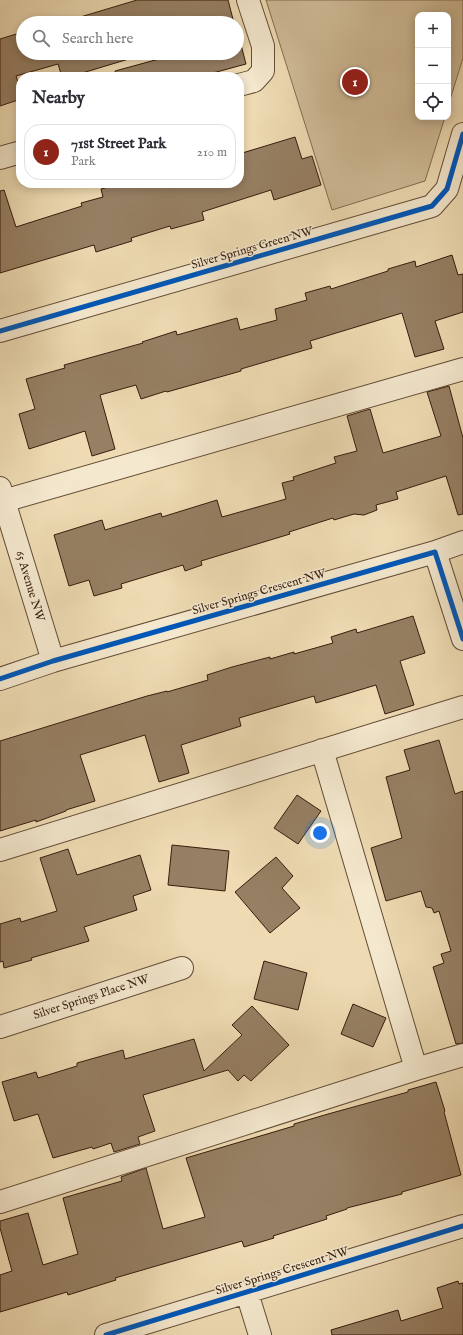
<!DOCTYPE html>
<html lang="en">
<head>
<meta charset="utf-8">
<style>
  :root { --surface:#fff; --page:#f2f2f3; --text:#2b2b33; --muted:#7c7c81; --line:#e1e1e2; --accent:#8f2418 }
  body { margin:0; font-family:"IM FELL English",serif; background:var(--page); color:var(--text) }
  .controls { position:absolute; right:12px; top:12px; display:grid; overflow:hidden; border-radius:8px; box-shadow:0 2px 10px #0003 }
  .controls button { width:36px; height:36px; display:grid; place-items:center; padding:0; border:0; border-bottom:1px solid var(--line); background:var(--surface); color:var(--text); font:20px sans-serif }
  .you { position:absolute; left:320px; top:833px; width:14px; height:14px; margin:-10px; border:3px solid #fff; border-radius:50%; background:#1a73e8; box-shadow:0 0 0 6px #1a73e833 }
  .badge { display:grid; place-items:center; width:26px; height:26px; border-radius:50%; background:var(--accent); color:#fff; font-size:13px; font-weight:700 }
  .pin { position:absolute; translate:-50% -50%; border:2px solid #fff; box-shadow:0 1px 4px #0006 }
  .list { margin:0; padding:0; list-style:none }
  h2 { display:flex; justify-content:space-between; align-items:center; height:52px; margin:0; padding:0 16px; font-size:17px }
  h2 small { font-size:13px; font-weight:400; color:var(--muted) }
  .list li { display:grid; grid-template-columns:26px 1fr auto; gap:12px; align-items:center; box-sizing:border-box; height:56px; margin:0 8px 8px; padding:0 8px; border:1px solid var(--line); border-radius:16px }
  .list b { display:block; font-size:15px; white-space:nowrap }
  .list p { margin:0; font-size:13px; white-space:nowrap; color:var(--muted) }
  .list em { font-size:13px; font-style:normal; color:var(--muted) }
  .icon { flex:none; width:22px; height:22px; fill:none; stroke:currentColor; stroke-width:2; stroke-linecap:round; stroke-linejoin:round }
  .map { position:relative; flex:none; width:463px; height:1335px; overflow:hidden }
  .search { position:absolute; background:var(--surface); box-shadow:0 2px 10px #0003; left:16px; top:16px; width:228px; height:44px; display:flex; align-items:center; gap:10px; box-sizing:border-box; padding:0 14px; border-radius:22px; color:var(--muted); font-size:15px }
  .panel { position:absolute; background:var(--surface); box-shadow:0 2px 10px #0003; left:16px; top:72px; width:228px; height:116px; border-radius:16px }
  .map>svg:first-child { display:block }
  .green { fill:#cfbb97; stroke:#826c52 }
  .building { fill:#967f63; stroke:#361c0d }
  .lines { fill:none; stroke-linecap:round; stroke-linejoin:round }
  .minor-casing { stroke:#644c36; stroke-width:24 }
  .minor { stroke:#f4e8ce; stroke-width:22 }
  .cycleway-casing { stroke:#f4e8ce; stroke-width:8 }
  .cycleway { stroke:#0057b8; stroke-width:5 }
  .labels { text-anchor:middle; dominant-baseline:central; stroke-width:3; stroke-linejoin:round; paint-order:stroke }
  .street-label { font-size:12px; fill:#361c0d; stroke:#f4e8ce }
</style>
</head>
<body>
<div class="map">
<svg width="463" height="1335" viewBox="0 0 463 1335">
  <rect width="100%" height="100%" fill="#eedbb3"/>
  <filter id="stains"><feTurbulence type="fractalNoise" baseFrequency=".005" numOctaves="4"/><feColorMatrix values="0 0 0 0 .2 0 0 0 0 .09 0 0 0 0 .02 0 0 0 .5 -.17"/></filter>
  <radialGradient id="worn" r=".72"><stop offset=".6" stop-color="#630" stop-opacity="0"/><stop offset="1" stop-color="#630" stop-opacity=".3"/></radialGradient>
  <path class="green" d="M266,0H463V58L448,106V15H418V117H445L425,181L332,210Z"/>
  <path class="building" d="M137,0H228L234,23H78L77,18Z
    M72,18L73,23H55Z
    M23,32V53H131L132,58L69,77H62L58,64L16,76L21,92V99L0,106V39Z
    M239,37L246,64L198,77H116L115,71L181,53H237V38Z
    M295,137L302,159L312,156L321,185L274,200L271,190L202,212L204,220L171,229L170,226L131,238L132,241L96,252L94,245L0,273V191L4,190L16,227L82,206L81,203L103,197L101,189L123,183H239V154Z
    M452,255L458,275L463,274V312L435,321L444,349L415,357L402,313L310,341L312,348L241,369V371L167,392L166,391L141,399L136,385L100,395L115,449L92,456L85,431L29,449L19,414L35,409L26,379L65,368L64,365L143,343L142,342L176,331L177,335L237,318L240,330L277,320L275,309L307,300L305,293L330,286L331,289L388,271V269L415,261L416,267Z
    M449,386L463,438V514L458,515L446,476L396,492L398,499L376,505L377,510L364,515L354,514L334,520L333,518L289,532L290,534L201,561L202,565L185,571L183,565L121,584L122,588L94,596L89,580L69,586L54,535L102,520L105,530L161,513L162,517L217,500L222,517L286,499L282,483L294,480L293,477L336,463L334,457L357,451L347,416L370,409L383,453L441,436L427,392Z
    M413,616L425,653L400,661L414,705L385,714L376,685L316,703L314,696L239,718L241,726L181,745L189,773L159,782L145,735L80,755L95,801L66,810V811L36,822V820L0,831V741L147,696L167,691V692L208,680L207,675L232,667L270,657V659L294,652V654L333,643L331,637L356,629L357,633Z
    M439,740L455,794L463,791V1043L456,1044L433,967L444,963L441,954L451,951L439,911L434,913L432,908L426,907L421,891L386,901L371,848L402,838L386,777L410,770L404,750Z
    M297,795L321,811L298,844L274,828Z
    M172,845L229,851L225,891L168,885Z
    M68,849L77,875L140,855L151,890L133,896L137,910L84,927L89,941L31,958L32,960L4,968L3,961L0,962V924L20,918L21,922L57,911L40,858Z
    M276,857L293,876L282,888L300,908L270,933L235,892Z
    M264,961L307,973L298,1010L254,999Z
    M353,1004L386,1018L373,1047L341,1034Z
    M252,1006L289,1045L251,1081L244,1075L238,1081L228,1070L143,1095L155,1131L138,1137L140,1144L114,1152L111,1143L93,1149L92,1147L53,1158L38,1114L14,1121L2,1082L36,1072L38,1078L77,1066V1063L123,1050L125,1059L194,1039L204,1071L242,1035L232,1025Z
    M436,1082L445,1111L444,1112L461,1175L402,1192V1194L347,1208V1209L326,1216L327,1219L273,1236L274,1238L244,1247L242,1241L115,1278L116,1280L68,1295L67,1292L0,1312V1275L12,1271L0,1228V1221L28,1213L43,1265L78,1254L63,1198L122,1181L121,1177L146,1168L163,1229L205,1217L186,1158L294,1126V1124L328,1114L408,1092V1090Z
    M458,1281L459,1284L463,1283V1335H332L331,1330L398,1310L401,1321L443,1308L437,1288Z"/>
  <g class="lines">
    <g class="minor-casing">
      <path id="minor" d="M239,85L254,81L263,71V46L248,0
        M0,158L21,152
        M0,331L432,206L447,189L463,134
        M0,488L53,661
        M0,502L463,369
        M435,552L463,542
        M0,679L53,661L435,552L463,639
        M322,750L416,1069
        M0,850L463,707
        M0,1027L182,968
        M0,1202L416,1069L463,1055
        M247,1293L260,1335
        M106,1335L463,1226"/>
    </g>
    <use href="#minor" class="minor"/>
    <g class="cycleway-casing">
      <path id="cycleway" d="M0,331L432,206L447,189L463,134
        M0,679L53,661L435,552L463,639
        M106,1335L463,1226"/>
    </g>
    <use href="#cycleway" class="cycleway"/>
  </g>
  <g class="labels">
    <g class="street-label">
      <text transform="translate(252 248) rotate(-16)">Silver Springs Green NW</text>
      <text transform="translate(30 586) rotate(73)">65 Avenue NW</text>
      <text transform="translate(259 592) rotate(-16)">Silver Springs Crescent NW</text>
      <text transform="translate(91 997) rotate(-18)">Silver Springs Place NW</text>
      <text transform="translate(282 1271) rotate(-17)">Silver Springs Crescent NW</text>
    </g>
  </g>
  <rect width="100%" height="100%" filter="url(#stains)"/>
  <rect width="100%" height="100%" fill="url(#worn)"/>
</svg>
<div class="controls">
<button>+</button>
<button>−</button>
<button><svg class="icon" aria-label="locate" viewBox="0 0 24 24"><circle cx="12" cy="12" r="6"/><path d="M12 2v4M12 18v4M2 12h4M18 12h4"/></svg></button>
</div>
<div class="you"></div>
<div class="pin badge" style="left:355px;top:82px">1</div>
<div class="search"><svg class="icon" aria-label="search" viewBox="0 0 24 24"><circle cx="10" cy="10" r="6"/><path d="M15 15l6 6"/></svg>Search here</div>
<section class="panel">
<h2>Nearby<small></small></h2>
<ul class="list">
<li><span class="badge">1</span><div><b>71st Street Park</b><p>Park</p></div><em>210 m</em></li>
</ul>
</section>
</div>
</body>
</html>
